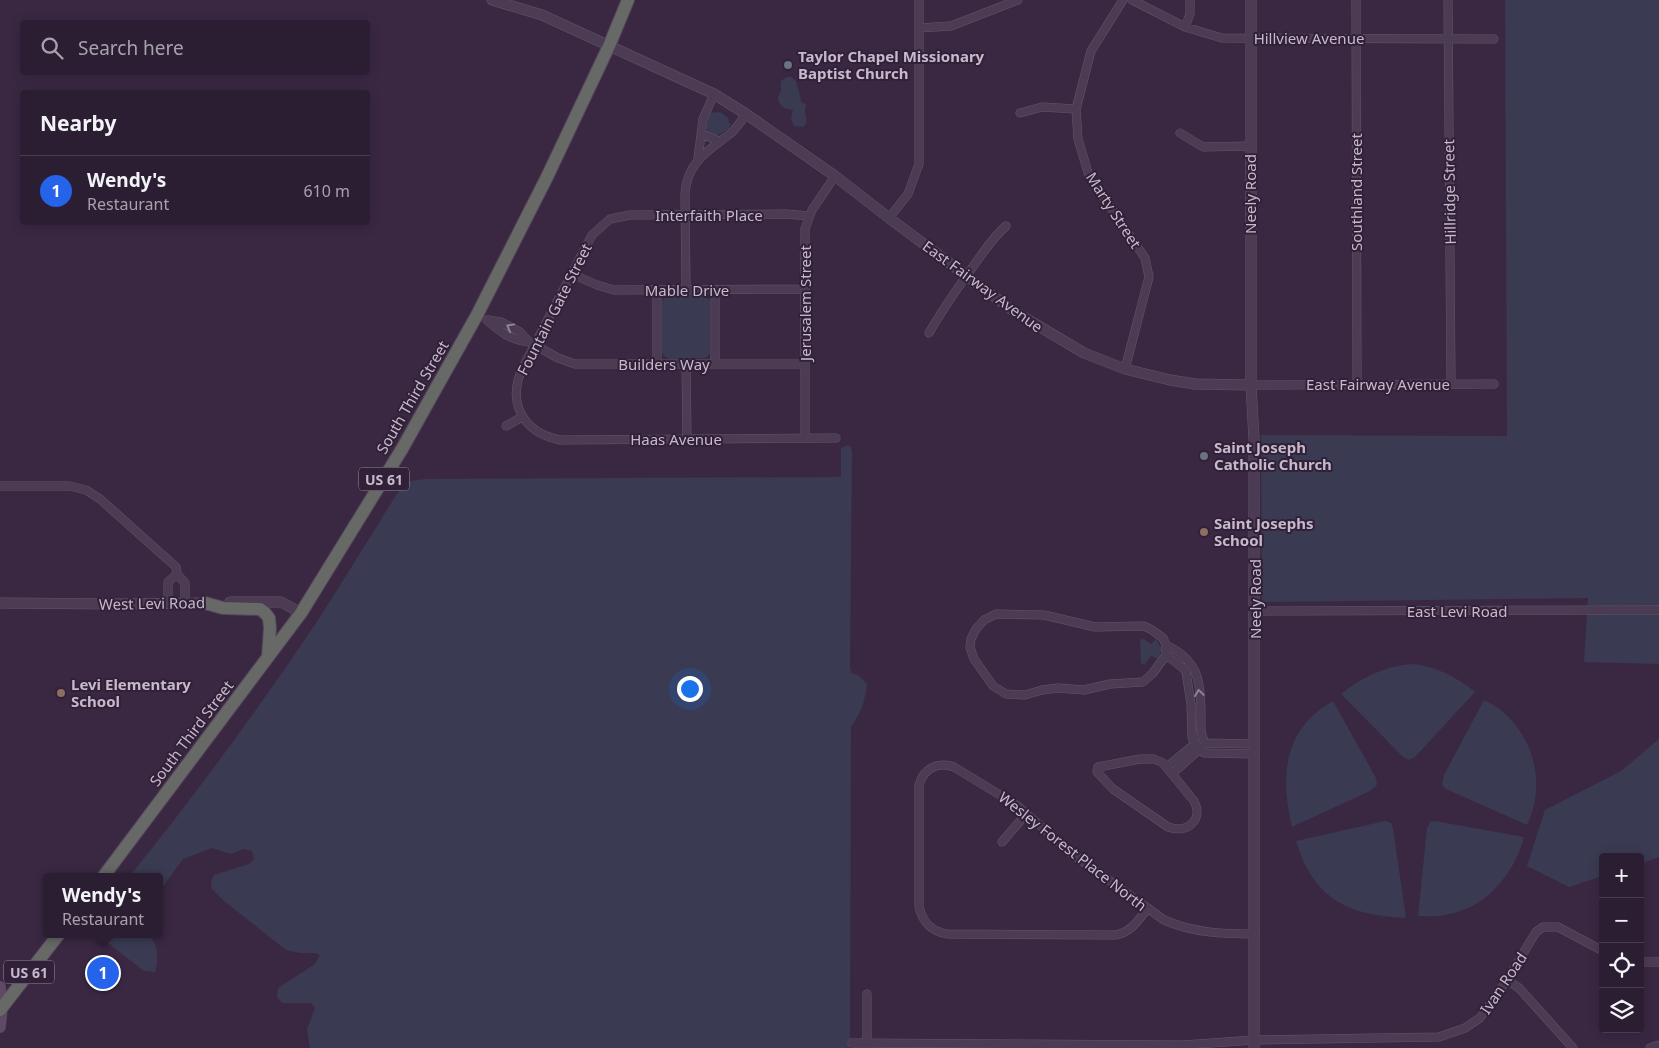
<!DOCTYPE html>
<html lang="en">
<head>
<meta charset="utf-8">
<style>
  :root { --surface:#2c1e32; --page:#34273a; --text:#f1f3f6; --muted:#a6a2ac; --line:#483c4d; --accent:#2563eb }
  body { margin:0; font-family:"Noto Sans",sans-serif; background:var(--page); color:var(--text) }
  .controls { position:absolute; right:15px; bottom:15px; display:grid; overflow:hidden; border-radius:5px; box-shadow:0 2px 12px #0003 }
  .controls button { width:45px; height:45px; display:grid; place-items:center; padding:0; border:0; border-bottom:1px solid var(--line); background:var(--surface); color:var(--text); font:25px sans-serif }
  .you { position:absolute; left:689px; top:688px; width:18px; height:18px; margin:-12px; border:4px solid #fff; border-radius:50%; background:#1a73e8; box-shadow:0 0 0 8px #1a73e833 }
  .badge { display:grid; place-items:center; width:32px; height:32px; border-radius:50%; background:var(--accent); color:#fff; font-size:16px; font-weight:700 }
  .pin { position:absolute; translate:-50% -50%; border:2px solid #fff; box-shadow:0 1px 5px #0006 }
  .popup { position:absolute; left:43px; top:873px; width:120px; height:65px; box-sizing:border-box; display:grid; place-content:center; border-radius:5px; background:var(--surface); filter:drop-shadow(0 1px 4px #0005); font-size:16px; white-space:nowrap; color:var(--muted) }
  .popup b { font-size:19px; color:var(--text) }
  .popup::after { content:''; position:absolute; left:50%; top:100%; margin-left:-10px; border:10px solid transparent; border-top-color:var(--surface) }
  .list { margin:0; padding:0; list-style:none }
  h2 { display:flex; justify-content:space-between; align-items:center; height:65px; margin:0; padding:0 20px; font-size:21px }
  h2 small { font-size:16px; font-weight:400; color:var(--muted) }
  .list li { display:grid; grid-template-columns:32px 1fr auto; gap:15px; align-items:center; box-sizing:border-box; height:70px; padding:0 20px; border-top:1px solid var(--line) }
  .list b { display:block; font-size:19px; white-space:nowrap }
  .list p { margin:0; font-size:16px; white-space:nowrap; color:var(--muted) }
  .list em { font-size:16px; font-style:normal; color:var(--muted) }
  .icon { flex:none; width:28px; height:28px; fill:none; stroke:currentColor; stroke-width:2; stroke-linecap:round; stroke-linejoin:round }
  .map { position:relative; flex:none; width:1659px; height:1048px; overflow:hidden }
  .search { position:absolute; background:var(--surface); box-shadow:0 2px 12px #0003; left:20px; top:20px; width:350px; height:55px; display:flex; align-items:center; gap:12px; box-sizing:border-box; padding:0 18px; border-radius:5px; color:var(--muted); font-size:19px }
  .panel { position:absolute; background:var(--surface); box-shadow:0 2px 12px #0003; left:20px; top:90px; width:350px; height:135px; border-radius:5px }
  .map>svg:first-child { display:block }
  .green { fill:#3a3a52 }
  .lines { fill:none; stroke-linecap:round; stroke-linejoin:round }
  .minor-casing { stroke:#64546a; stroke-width:9 }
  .tertiary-casing { stroke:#64546a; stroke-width:11 }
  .secondary-casing { stroke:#524359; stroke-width:12 }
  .trunk-casing { stroke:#54445a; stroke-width:14 }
  .minor { stroke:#4c3c53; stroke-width:8 }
  .tertiary { stroke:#4c3c53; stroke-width:10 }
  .secondary { stroke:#5e4a66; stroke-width:11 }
  .trunk { stroke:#666966; stroke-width:12 }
  .oneway { stroke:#908196 }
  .worship-dot { fill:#6b7280; stroke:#312138; stroke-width:2 }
  .education-dot { fill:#8d6e63; stroke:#312138; stroke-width:2 }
  .labels { text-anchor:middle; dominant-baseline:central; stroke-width:4; stroke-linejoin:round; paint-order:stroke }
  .shield { fill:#312138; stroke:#9a8ba0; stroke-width:1 }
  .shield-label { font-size:14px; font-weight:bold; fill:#c7b9cc }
  .street-label { font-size:15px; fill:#c7b9cc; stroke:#312138 }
  .poi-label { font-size:15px; font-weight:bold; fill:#c7b9cc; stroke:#312138; text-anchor:start }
</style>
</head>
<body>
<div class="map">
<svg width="1659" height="1048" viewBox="0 0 1659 1048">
  <rect width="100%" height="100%" fill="#3a2843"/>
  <path class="green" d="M1505,0H1659V664L1584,662L1588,598L1262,602L1261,435L1507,436Z
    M787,77H791L795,80C798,86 800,94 801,102L806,104C806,106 805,108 805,111C805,117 809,122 803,127L794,126L791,118L793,110C787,109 779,107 778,99C778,96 780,93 781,90C781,83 779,81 787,77Z
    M711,112L713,113C719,110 724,114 728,118L729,123L731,124L728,129L716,136L708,133C706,126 707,118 711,112Z
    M669,294C681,294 705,289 710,302V353L706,358L670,359L665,357L662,353V302L665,296Z
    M848,445L851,447L852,454L850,665L851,673L858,675L867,684C865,701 861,713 851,727L850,1048H310L307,1029L315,1008L311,1003H282L277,997L278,988L315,964L320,955L315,953H300L286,950L224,901L212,889L211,882L214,875L249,864L254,859L252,851L244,849L231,854L212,848L183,859L159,892V877H129C196,794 259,708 318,620C347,575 375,529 403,484L410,481L426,479L841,477V448Z
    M1142,638L1151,644L1156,639L1162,649L1158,659L1151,656L1144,665L1141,663L1140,641Z
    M1411,664C1435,666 1456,676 1475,692L1415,757L1409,760L1403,757L1341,694C1361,678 1385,666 1411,664Z
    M1484,700C1530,721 1549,780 1527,825L1446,789L1442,785L1444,775Z
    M1333,701L1376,778L1377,785L1370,791L1292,827C1280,777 1283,729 1333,701Z
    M1659,739V857L1640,864V857H1603V876L1569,887L1527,866L1545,810L1621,771Z
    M1385,821L1391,823L1393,828L1406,918C1348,915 1314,900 1296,841Z
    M1435,821L1524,837C1514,875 1485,909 1445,915C1436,917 1427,916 1418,916L1427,828L1430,822Z
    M96,934H149C158,945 159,959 155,972L144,971Z"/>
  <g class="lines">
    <g class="minor-casing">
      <path id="minor" d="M1123,0L1091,51L1076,109L1078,139L1089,176L1145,258L1149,277L1125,369
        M1132,0L1185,27L1222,38L1494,39
        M1356,0L1357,385
        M1448,0L1451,383
        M1185,27L1190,14V0
        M919,28L951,26L1018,0
        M1020,113L1042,107L1076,109
        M1180,133L1203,147L1250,146
        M702,134L719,141
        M698,159L703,119L714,94
        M809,216L786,214L630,215L610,219L592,235L524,365C506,400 521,432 560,440L836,438
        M889,218L908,194L919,164V0
        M572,274L597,285L614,290L804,289
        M686,289L685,193C687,162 709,150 731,133C737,128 742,120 746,114
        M487,320C500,332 511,340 529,342
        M488,320L501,322L520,332L529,342L558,358L575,364H805
        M929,333C942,310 957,289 972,268C983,253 992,238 1006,226
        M657,364V290
        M686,364L687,439
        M715,364V290
        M1251,385L1494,384
        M506,426L522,417
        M805,438V229L812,210L835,176
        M0,486H70L86,490L100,499L176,567L177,574
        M177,574L185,583V603
        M168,604V582L177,574
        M1255,611L1659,610
        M996,614L1044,615L1095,627L1144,626L1152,630L1163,638L1166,645V655L1153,673L1143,682L1110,684L1084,690L1058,688L1042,690L1025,695L1006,694L993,686L974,659L970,647L971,639L976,629L984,620Z
        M1166,645C1199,660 1201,683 1201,716C1201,726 1200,735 1205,743L1255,744
        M1166,655L1183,668L1186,672L1191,704L1192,737L1195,747L1204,753L1255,754
        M1140,759H1154L1163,763L1194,801C1204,820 1187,834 1168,827L1113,789L1097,772L1098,767Z
        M1167,767L1196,743
        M1172,774L1202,747
        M1002,842L1027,813
        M1148,908C1138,920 1131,933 1115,935L948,934C932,932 922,922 919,906V785C923,769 938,761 954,767L1018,806L1071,853L1164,920C1194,933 1223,934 1255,934
        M1640,962H1659
        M1507,980L1519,988L1573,1048
        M852,1043L1183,1045L1254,1040L1439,1037L1465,1028L1480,1018L1507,980L1536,932L1543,927H1558L1603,951
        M867,1048V994
        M1650,1048L1659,1045"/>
    </g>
    <g class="tertiary-casing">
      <path id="tertiary" d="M492,0L542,15L714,94L746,114L835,176L889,218L1015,312L1084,353L1125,369L1170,380L1195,384L1251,385
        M1251,0V385L1254,439V1048
        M230,602H281L301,613
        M0,603L119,604L211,603"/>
    </g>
    <g class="secondary-casing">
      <path id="secondary" d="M0,987L2,1007L0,1027"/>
    </g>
    <g class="trunk-casing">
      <path id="trunk" d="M205,603L223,608L260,609L265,613L269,618L270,628L268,657
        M103,877L301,613L402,449L477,315L547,177L609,46L628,0
        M0,1010L59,934"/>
    </g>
    <use href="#minor" class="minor"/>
    <use href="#tertiary" class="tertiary"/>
    <use href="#secondary" class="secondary"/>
    <use href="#trunk" class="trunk"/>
  </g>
  <defs><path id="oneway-chevron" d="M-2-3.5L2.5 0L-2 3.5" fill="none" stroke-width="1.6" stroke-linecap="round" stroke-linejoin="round" transform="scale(1.25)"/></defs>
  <g class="oneway">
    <use href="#oneway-chevron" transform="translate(510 327) rotate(-151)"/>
    <use href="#oneway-chevron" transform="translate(1199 693) rotate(-98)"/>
  </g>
  <g class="worship-dot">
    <circle cx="788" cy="65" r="5"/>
    <circle cx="1204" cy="456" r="5"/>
  </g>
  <g class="education-dot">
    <circle cx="1204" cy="532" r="5"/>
    <circle cx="61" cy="693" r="5"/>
  </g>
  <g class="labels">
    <g class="shield">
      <rect x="359" y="467.5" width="50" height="23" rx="4"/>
      <rect x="4" y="960.5" width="50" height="23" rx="4"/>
    </g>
    <g class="shield-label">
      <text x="384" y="479">US 61</text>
      <text x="29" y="972">US 61</text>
    </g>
    <g class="street-label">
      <text x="1309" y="38">Hillview Avenue</text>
      <text transform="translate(1356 192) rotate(-90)">Southland Street</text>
      <text transform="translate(1449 192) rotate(-91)">Hillridge Street</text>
      <text transform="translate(1250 194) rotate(-90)">Neely Road</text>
      <text transform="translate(1114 210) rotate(57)">Marty Street</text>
      <text x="709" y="215">Interfaith Place</text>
      <text transform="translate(983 286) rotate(36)">East Fairway Avenue</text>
      <text x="687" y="290">Mable Drive</text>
      <text transform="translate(805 303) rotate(-90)">Jerusalem Street</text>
      <text transform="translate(554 309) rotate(-63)">Fountain Gate Street</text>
      <text x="664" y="364">Builders Way</text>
      <text x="1378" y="384">East Fairway Avenue</text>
      <text transform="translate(412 397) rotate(-60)">South Third Street</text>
      <text x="676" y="439">Haas Avenue</text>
      <text transform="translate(1255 599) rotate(-90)">Neely Road</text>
      <text transform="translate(152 603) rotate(-1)">West Levi Road</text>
      <text x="1457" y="611">East Levi Road</text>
      <text transform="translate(191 733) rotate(-53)">South Third Street</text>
      <text transform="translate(1073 851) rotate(38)">Wesley Forest Place North</text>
      <text transform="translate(1503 983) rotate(-56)">Ivan Road</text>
    </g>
    <g class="poi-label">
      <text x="798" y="56">Taylor Chapel Missionary<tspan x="798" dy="17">Baptist Church</tspan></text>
      <text x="1214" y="447">Saint Joseph<tspan x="1214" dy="17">Catholic Church</tspan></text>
      <text x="1214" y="523">Saint Josephs<tspan x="1214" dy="17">School</tspan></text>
      <text x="71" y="684">Levi Elementary<tspan x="71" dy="17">School</tspan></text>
    </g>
  </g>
</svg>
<div class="controls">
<button>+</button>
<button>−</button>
<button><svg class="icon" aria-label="locate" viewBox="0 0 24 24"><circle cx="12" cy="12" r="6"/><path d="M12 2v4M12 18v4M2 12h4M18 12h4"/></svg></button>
<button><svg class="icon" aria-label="layers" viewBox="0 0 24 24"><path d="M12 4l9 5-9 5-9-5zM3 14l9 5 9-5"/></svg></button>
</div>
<div class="you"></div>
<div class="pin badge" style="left:103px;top:973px">1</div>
<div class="popup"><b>Wendy's</b>Restaurant</div>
<div class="search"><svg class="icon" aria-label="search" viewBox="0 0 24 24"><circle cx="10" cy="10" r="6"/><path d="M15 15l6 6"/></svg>Search here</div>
<section class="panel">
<h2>Nearby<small></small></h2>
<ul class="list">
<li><span class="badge">1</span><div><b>Wendy's</b><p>Restaurant</p></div><em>610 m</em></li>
</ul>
</section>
</div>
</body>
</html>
